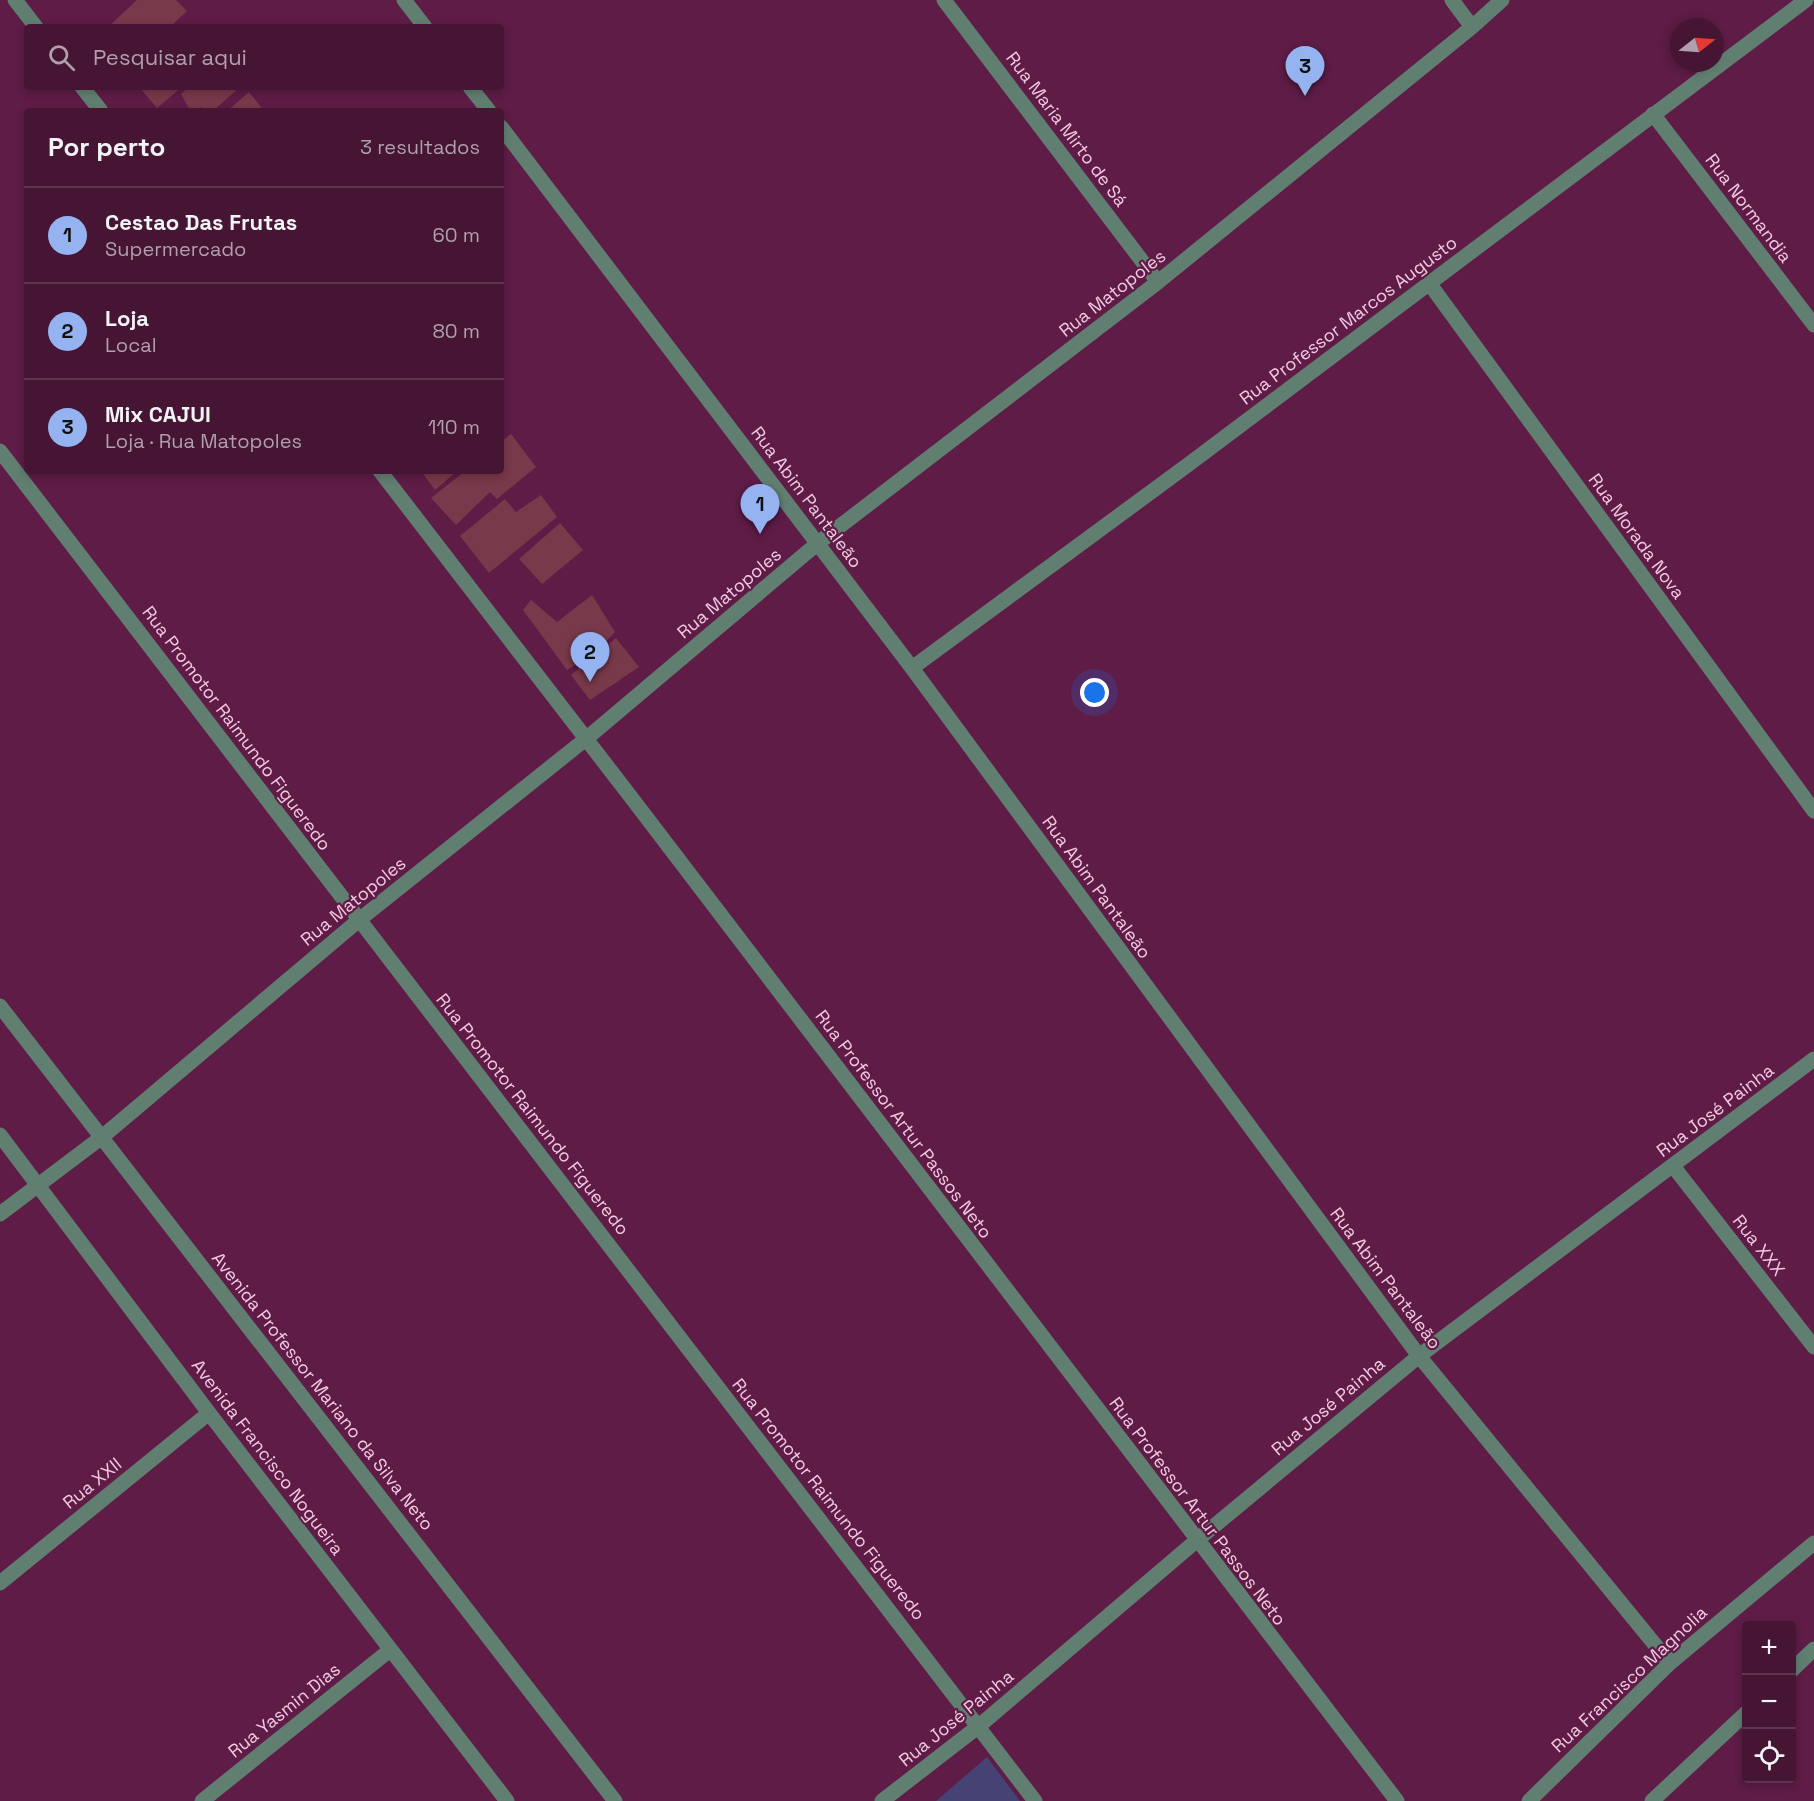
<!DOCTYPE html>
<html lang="pt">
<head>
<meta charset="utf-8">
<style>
  :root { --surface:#461534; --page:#4d1e3c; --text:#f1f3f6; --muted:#b09fac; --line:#5e344f; --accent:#95b2f1 }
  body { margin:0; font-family:"Space Grotesk",sans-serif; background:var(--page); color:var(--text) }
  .controls { position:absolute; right:18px; bottom:18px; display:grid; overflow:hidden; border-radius:6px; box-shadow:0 3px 9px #0003 }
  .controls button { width:54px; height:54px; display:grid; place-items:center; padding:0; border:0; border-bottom:2px solid var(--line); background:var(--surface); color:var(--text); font:30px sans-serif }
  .compass { position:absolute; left:1670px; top:18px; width:54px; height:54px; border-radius:50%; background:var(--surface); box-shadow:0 3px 9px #0003; rotate:73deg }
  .you { position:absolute; left:1095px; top:693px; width:21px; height:21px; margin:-15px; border:4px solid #fff; border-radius:50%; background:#1a73e8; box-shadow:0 0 0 9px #1a73e833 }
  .badge { display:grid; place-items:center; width:39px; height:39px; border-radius:50%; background:var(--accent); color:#111; font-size:20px; font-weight:700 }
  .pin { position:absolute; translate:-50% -50px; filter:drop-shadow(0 2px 3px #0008) }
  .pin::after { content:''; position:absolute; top:32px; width:21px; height:18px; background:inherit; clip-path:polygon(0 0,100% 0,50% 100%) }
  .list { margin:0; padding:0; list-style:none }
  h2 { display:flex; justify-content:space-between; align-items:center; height:78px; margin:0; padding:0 24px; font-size:26px }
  h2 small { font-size:20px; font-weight:400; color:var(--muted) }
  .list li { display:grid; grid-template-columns:39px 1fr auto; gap:18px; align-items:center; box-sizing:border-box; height:96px; padding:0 24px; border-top:2px solid var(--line) }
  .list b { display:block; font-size:22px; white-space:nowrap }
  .list p { margin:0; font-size:20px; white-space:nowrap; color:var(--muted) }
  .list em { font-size:20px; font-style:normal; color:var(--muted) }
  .icon { flex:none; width:33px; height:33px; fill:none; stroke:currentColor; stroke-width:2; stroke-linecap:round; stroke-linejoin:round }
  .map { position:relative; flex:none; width:1814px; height:1801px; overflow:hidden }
  .search { position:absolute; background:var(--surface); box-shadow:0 3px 9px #0003; left:24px; top:24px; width:480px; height:66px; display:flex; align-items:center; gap:15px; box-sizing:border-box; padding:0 21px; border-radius:6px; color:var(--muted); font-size:22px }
  .panel { position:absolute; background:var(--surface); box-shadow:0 3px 9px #0003; left:24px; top:108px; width:480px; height:366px; border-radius:6px }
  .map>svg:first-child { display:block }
  .green { fill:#454274 }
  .building { fill:#78394a }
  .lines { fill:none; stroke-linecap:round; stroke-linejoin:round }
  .minor { stroke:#617f71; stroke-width:15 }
  .labels { text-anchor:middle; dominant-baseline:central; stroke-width:4.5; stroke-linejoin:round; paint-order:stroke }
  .street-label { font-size:18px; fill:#f3c9e0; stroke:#5e1c46 }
</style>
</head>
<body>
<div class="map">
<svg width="1814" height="1801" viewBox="0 0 1814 1801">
  <rect width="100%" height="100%" fill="#5e1c46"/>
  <path class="green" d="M987,1757L1020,1801H936Z"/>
  <path class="building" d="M137,0H176L187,11L170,27H108Z
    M139,87H182L157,108Z
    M189,87H240L213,111H204L201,107L194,111H190L181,94Z
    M249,92L264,111H227Z
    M511,434L536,467L497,499L490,492L456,525L431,498L465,471H501V442Z
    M421,471H457L435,490Z
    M541,495L557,517L489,573L460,536L505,499L516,512Z
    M560,523L583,550L542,584L519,559Z
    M592,595L615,632L594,653L567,670L523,610L531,600L557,622Z
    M616,638L639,667L590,700L571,675Z"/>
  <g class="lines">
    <path class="minor" d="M15,0L36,27
      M404,0L425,27
      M944,0L1158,282
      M1452,0L1472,27
      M82,87L101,111
      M470,87L489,111
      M1653,114L1814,325
      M501,127L912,668L1419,1356L1670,1663
      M1429,283L1814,811
      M0,451L1035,1801
      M380,471C722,912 1056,1359 1397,1801
      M912,668L1189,464L1806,0
      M0,1006L615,1801
      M0,1135L209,1413L507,1801
      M1673,1166L1814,1347
      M0,1214L102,1137L359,920L587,738L818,543L1158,282L1472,27L1502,0
      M0,1583L209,1413
      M1792,1670L1814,1649
      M202,1801L390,1650
      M882,1801L979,1726L1196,1541L1419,1356L1814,1059
      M1529,1801L1670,1663L1814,1543
      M1652,1801L1746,1713"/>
  </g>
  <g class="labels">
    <g class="street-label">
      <text transform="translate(1067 129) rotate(53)">Rua Maria Mirto de Sá</text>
      <text transform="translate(1749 208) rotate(53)">Rua Normandia</text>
      <text transform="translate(1112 293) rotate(-38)">Rua Matopoles</text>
      <text transform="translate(1348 320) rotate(-37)">Rua Professor Marcos Augusto</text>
      <text transform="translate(807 497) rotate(53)">Rua Abim Pantaleão</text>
      <text transform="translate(1637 536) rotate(54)">Rua Morada Nova</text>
      <text transform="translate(729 593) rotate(-40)">Rua Matopoles</text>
      <text transform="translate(237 728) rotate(53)">Rua Promotor Raimundo Figueredo</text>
      <text transform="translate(1097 887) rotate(54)">Rua Abim Pantaleão</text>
      <text transform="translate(353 901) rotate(-39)">Rua Matopoles</text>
      <text transform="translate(1715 1110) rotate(-37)">Rua José Painha</text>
      <text transform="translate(533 1114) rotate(52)">Rua Promotor Raimundo Figueredo</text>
      <text transform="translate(904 1124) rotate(53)">Rua Professor Artur Passos Neto</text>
      <text transform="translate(1759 1245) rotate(52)">Rua XXX</text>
      <text transform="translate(1386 1278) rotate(53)">Rua Abim Pantaleão</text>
      <text transform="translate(323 1391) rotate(52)">Avenida Professor Mariano da Silva Neto</text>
      <text transform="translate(1328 1406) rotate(-40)">Rua José Painha</text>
      <text transform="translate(268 1457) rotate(53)">Avenida Francisco Nogueira</text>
      <text transform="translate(92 1483) rotate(-39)">Rua XXII</text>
      <text transform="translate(829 1499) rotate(52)">Rua Promotor Raimundo Figueredo</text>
      <text transform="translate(1198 1511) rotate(53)">Rua Professor Artur Passos Neto</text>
      <text transform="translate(1629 1679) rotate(-43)">Rua Francisco Magnolia</text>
      <text transform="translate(284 1710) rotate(-39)">Rua Yasmin Dias</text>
      <text transform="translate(956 1718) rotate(-39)">Rua José Painha</text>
    </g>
  </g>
</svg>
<div class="controls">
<button>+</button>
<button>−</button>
<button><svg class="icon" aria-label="locate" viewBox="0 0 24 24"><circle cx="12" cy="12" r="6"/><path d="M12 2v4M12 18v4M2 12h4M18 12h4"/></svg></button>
</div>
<svg class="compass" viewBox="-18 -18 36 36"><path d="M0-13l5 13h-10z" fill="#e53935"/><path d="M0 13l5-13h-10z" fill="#b09fac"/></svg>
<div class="you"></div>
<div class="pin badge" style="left:760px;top:534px">1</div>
<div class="pin badge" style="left:590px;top:682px">2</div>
<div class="pin badge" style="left:1305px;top:96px">3</div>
<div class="search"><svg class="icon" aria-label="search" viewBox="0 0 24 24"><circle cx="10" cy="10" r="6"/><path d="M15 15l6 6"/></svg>Pesquisar aqui</div>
<section class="panel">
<h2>Por perto<small>3 resultados</small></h2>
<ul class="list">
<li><span class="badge">1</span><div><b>Cestao Das Frutas</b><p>Supermercado</p></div><em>60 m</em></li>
<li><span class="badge">2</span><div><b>Loja</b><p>Local</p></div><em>80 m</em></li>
<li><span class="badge">3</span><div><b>Mix CAJUI</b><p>Loja · Rua Matopoles</p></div><em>110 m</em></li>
</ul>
</section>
</div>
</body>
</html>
